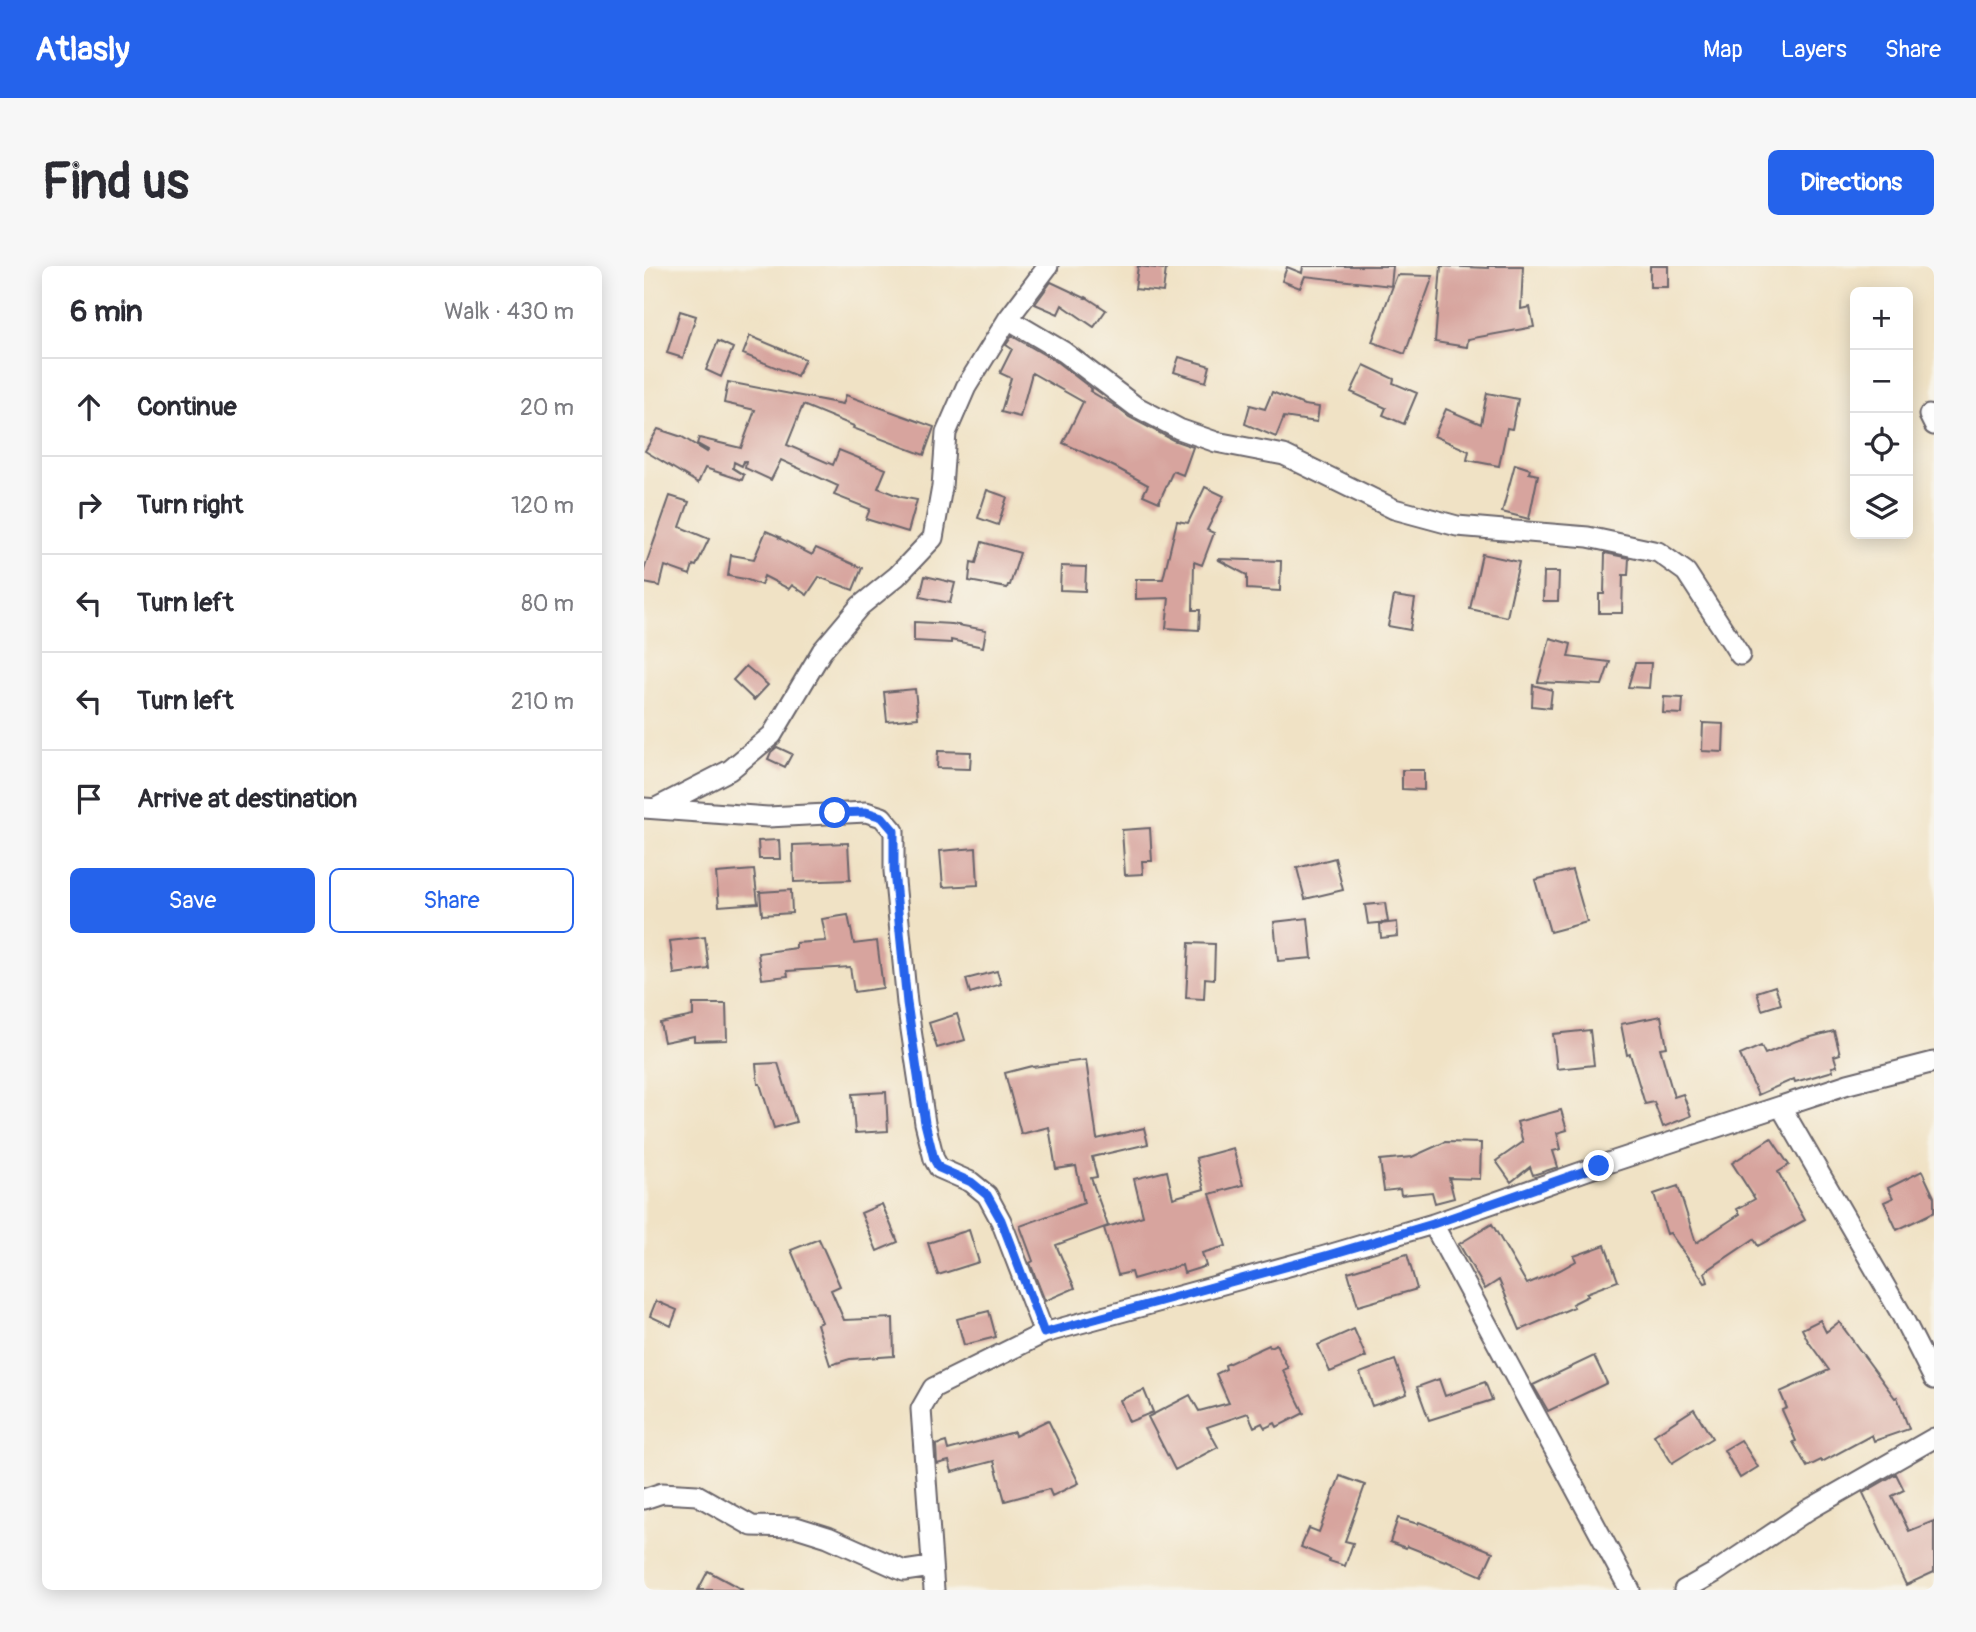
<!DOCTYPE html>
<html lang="en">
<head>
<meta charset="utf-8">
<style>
  :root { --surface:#fff; --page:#f7f7f7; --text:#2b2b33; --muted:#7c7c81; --line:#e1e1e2; --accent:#2563eb }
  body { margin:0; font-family:Pangolin,sans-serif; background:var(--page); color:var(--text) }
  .controls { position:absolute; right:21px; top:21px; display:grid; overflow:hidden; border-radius:10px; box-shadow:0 4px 18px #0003 }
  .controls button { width:63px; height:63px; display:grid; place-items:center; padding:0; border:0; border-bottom:2px solid var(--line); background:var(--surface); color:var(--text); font:35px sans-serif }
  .stop { position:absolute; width:21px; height:21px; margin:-16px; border:5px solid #2563eb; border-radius:50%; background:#fff }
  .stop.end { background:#2563eb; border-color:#fff; box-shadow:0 2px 7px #0008 }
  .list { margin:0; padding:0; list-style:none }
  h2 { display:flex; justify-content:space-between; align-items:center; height:91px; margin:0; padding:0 28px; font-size:30px }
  h2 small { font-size:23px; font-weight:400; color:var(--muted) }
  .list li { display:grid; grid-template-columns:46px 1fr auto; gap:21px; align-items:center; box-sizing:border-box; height:98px; padding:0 28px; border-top:2px solid var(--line) }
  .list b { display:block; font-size:26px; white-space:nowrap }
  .list em { font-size:23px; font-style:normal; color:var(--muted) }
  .actions { display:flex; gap:14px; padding:21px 28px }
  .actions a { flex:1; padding:16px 0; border:2px solid var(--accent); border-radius:10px; text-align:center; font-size:24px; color:var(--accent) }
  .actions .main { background:var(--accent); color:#fff }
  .icon { flex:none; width:38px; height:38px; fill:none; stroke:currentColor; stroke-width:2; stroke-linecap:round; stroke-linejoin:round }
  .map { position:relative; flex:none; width:1290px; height:1324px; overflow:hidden; border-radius:10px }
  header { display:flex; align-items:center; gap:42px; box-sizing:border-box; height:98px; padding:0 35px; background:var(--accent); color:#fff }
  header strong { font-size:33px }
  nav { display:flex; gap:38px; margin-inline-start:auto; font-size:24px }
  .intro { display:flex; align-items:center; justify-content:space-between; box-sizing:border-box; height:168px; padding:0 42px }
  h1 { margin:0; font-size:49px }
  .button { padding:18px 32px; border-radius:10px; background:var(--accent); color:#fff; font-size:24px; font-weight:700 }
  main { display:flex; gap:42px; padding:0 42px }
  aside { flex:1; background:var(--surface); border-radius:10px; box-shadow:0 4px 18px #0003 }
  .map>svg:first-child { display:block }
  .building { fill:#d7a49e }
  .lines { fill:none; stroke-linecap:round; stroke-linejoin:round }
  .minor-casing { stroke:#6a656b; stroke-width:23 }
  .minor { stroke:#fff; stroke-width:19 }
  .route { stroke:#2563eb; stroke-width:9 }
</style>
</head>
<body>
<header>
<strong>Atlasly</strong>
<nav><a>Map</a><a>Layers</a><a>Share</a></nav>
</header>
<div class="intro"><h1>Find us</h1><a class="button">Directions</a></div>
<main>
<aside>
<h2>6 min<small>Walk · 430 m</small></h2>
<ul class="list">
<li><svg class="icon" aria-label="ahead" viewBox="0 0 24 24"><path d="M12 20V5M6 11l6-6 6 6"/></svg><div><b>Continue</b></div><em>20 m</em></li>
<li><svg class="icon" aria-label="right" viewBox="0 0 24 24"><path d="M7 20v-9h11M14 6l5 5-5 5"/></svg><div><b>Turn right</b></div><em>120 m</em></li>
<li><svg class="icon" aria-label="left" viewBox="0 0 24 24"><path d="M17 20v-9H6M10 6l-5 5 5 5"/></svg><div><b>Turn left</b></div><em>80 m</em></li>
<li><svg class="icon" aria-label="left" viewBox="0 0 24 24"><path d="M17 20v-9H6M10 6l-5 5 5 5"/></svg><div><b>Turn left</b></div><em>210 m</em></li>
<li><svg class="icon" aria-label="arrive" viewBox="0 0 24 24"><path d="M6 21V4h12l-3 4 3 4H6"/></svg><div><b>Arrive at destination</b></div></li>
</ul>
<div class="actions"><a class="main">Save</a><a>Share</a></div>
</aside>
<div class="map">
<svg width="1290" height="1324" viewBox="0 0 1290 1324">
  <rect width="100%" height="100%" fill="#f7f3e8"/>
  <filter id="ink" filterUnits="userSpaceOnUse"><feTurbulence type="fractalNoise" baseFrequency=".0143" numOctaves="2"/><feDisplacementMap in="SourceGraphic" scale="14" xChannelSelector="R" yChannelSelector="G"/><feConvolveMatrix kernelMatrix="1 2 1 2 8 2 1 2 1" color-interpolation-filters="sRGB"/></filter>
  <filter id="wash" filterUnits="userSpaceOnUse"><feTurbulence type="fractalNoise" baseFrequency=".00686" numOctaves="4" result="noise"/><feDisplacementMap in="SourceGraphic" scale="28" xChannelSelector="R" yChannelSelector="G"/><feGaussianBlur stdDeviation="1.57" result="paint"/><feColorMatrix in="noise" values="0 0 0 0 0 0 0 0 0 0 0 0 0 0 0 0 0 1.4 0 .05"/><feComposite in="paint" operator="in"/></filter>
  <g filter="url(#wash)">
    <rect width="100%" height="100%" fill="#f0e2c5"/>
    <g id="blocks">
      <path class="building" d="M494,0L522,3L519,26L491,23Z
        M659,0H749L747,20L661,10L656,22L638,15L643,1L658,7Z
        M797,0L844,2V0H879L877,43L886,41L890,61L824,73L823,81L791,76Z
        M1006,0H1024V21H1006Z
        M753,9L789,10L761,88L728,76Z
        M407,16L441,32L442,31L462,44L450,61L418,39L414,48L391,38Z
        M36,45L52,50L39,92L23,87Z
        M106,70L161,93L153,110L99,88Z
        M368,70L413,96L448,123L446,125L468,138L485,151L529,174L549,181L539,209L529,205L515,236L499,229L504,219L471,201L419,177L439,136L388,107L376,151L357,146L367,112L356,107L368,83L362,79Z
        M74,75L89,82L77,111L62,104Z
        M535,91L566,100L562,116L530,106Z
        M720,99L750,113L749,117L773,127L760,158L739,149L742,142L707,126Z
        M84,116L199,138L202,129L290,161L280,189L209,162L210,160L159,139L143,179L189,199L195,184L242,203L234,222L257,231L273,234L264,266L222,253L226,243L190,229L194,220L137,194L127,214L101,202L102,195H100L98,200L90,196L89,202L100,209L98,214L61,202L54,217L1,185L14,163L38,171L63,186L64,184L53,178L55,172L97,182L111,144L80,137Z
        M628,126L660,139L675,141L673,156L640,151L632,171L601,158L606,139L621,143Z
        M843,127L874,133L868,163L863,162L855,200L823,194L825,185L790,170L802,143L837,158Z
        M871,198L886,203L885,207L894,209L885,253L858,246Z
        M561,221L580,230L563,264L570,267L558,299L550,296L549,344H556L555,364L522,362L525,332L492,333V313H519L533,255L544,257Z
        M343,224L363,231L354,259L334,252Z
        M26,230L45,236L36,261L65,273L52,300L49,299L46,309L21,300L16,320L0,317V304Z
        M122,265L136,271L135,272L168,289L172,282L218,302L209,324L175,311L163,329L148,319L145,323L120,310L117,319L101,313L84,310L87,289L110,293Z
        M338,276L376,287L366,319H364L363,322L325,315L327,296L332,297Z
        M961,287L985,292L984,309H979L978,347H955V328H960Z
        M838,288L875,296L863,351L826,343Z
        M573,293L637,295L636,325L603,323V309Z
        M417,300L442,301L441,325L416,324Z
        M900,306H915L914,335H899Z
        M281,310L311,317L306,337L276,331Z
        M750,330L771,333L766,364L744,360Z
        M270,356L308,358L342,364L339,381L307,374V377L270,375Z
        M906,372L927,378L924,391L966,396L958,419L894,416Z
        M991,397H1007L1005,422L984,421Z
        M102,400L124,419L110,434L89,414Z
        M889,419L908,424L906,442L888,440Z
        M271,423L274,452L243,455L240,426Z
        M1020,431L1039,432L1038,448L1019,447Z
        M1059,457L1080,458L1079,486L1058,485Z
        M133,481L148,488L141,501L124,493L127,486Z
        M294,485L327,486L326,503L293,502Z
        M758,504H780V524L758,523Z
        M506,562L508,595H498L499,608L481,609L478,564Z
        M135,574L136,593H115L114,575Z
        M204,577L206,614L150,616L149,579Z
        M332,582L334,619L299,621L296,585Z
        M691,592L699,624L661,633L653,602Z
        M110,604L114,637L75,640L72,607Z
        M928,604L943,656L906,666L891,614Z
        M147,624L148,647L118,649L116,626Z
        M741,637L744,656L724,658L721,639Z
        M204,649L210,678L233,675L239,722L210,726L206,701L143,705L144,710L118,713L114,687L152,682V677L182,675L178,653Z
        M664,652L668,692L634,695L630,656Z
        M753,656L754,670L737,672L736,658Z
        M61,671L65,703L30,708L26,675Z
        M545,677L571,678L570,713L561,712L560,733L542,732Z
        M353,705L357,718L326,727L322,713Z
        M1131,720L1137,738L1118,744L1113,726Z
        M49,738H82L83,774L50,775V770L20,776L16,757L49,750Z
        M313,748L321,774L293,782L285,757Z
        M1017,750L1023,781L1016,782L1030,831L1039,828L1047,850L1019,861L1010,836L1001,838L986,788L983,789L977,758Z
        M946,764L950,799L913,803L909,768Z
        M1190,765L1196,788L1190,790L1193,800L1188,801L1189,805L1151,816L1150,813L1114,829L1096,789L1117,780L1121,788L1152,775Z
        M442,794L453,873L500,862L504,878L448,891L453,911L447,912L464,960L412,979L431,1022L401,1035L386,997L389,995L376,960L440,937L432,900L412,903L405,861L377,868L361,807L388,800L389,801Z
        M134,797L152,856L130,862L116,818H114L112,798Z
        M242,826L244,865L211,867L208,828Z
        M917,844L923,864L913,867L917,883L909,885L914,901L889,909L886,901L867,916L852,895L879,876L873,856Z
        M1127,872L1145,899L1134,906L1161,954L1114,980L1110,973L1061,1006L1064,1016L1061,1017L1026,967L1023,968L1010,928L1034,920L1052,977L1096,948L1093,943L1111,933L1088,897Z
        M801,876L837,877L836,913L805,912L810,932L791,937L788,926L757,929L756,923L740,925L736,894L768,891Z
        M589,882L599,919L566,928L582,980L558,987L562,1000L540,1007L538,999L489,1013L487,1006L474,1009L460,962L499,950L490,913L523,905L529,932L560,923L552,892Z
        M1278,905L1290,931V946L1253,964L1240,936L1249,932L1244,922Z
        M238,938L254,976L233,985L217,947Z
        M848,958L883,1018L916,1004L932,995L930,990L961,979L974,1015L942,1027L944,1030L928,1038L930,1041L876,1064L855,1014L841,1023L815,978Z
        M325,964L335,996L294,1009L284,977Z
        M175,973L196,1020L187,1024L200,1054L249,1052L250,1090L206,1093L186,1099L173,1058L178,1056L147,984Z
        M763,988L773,1023L714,1040L704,1006Z
        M12,1035L33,1044L27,1060L6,1050Z
        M345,1045L352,1071L320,1079L313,1053Z
        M1176,1054L1182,1066L1195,1056L1251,1132L1253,1131L1265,1163L1230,1175L1228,1169L1178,1196L1177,1194L1163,1201L1149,1176L1152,1175L1138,1144L1143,1142L1136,1126L1185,1104L1164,1075L1158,1063Z
        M710,1063L722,1091L686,1106L674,1079Z
        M632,1078L644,1102L639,1104L660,1147L633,1161L631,1157L621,1162L618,1157L610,1161L604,1147L563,1161L574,1181L531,1204L504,1151L546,1129L555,1145L585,1137L572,1108L582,1103L581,1099L625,1079L626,1081Z
        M950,1090L963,1117L904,1145L889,1119Z
        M751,1094L763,1128L728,1140L716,1107Z
        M795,1113L801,1130L841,1116L848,1134L785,1154L773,1121Z
        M500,1124L509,1146L485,1156L476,1134Z
        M1050,1143L1068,1172L1028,1197L1010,1169Z
        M404,1154L435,1217L408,1230L405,1223L361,1235L350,1195L308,1206L305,1195L293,1198L292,1179L302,1176L304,1184L370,1166L371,1170Z
        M1097,1174L1114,1201L1096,1212L1080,1184Z
        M1252,1208L1260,1224L1248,1230L1265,1265L1290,1255V1306L1262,1319L1219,1227Z
        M696,1210L721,1219L701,1275L709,1277L701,1300L685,1295L686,1293L657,1281L665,1262L675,1266Z
        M754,1252L774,1258L775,1256L849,1286L838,1310L802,1294L801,1295L763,1280L762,1282L746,1276Z
        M64,1305L99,1324H54Z"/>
    </g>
  </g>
  <g filter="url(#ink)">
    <use href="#blocks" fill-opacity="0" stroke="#6a656b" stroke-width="2"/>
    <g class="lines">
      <g class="minor-casing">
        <path id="minor" d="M364,53L420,86L491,140L535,163L572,176L640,189L750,243L813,260L944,271L1014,286L1042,306L1096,389
          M1285,149L1290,159
          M0,542L124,551L222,546L238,551L250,565V605L263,737L281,857L290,893L295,902L327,916L343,929L357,955L400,1067
          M12,542L86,504L128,469L178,385L216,340L253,310L289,272L298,221L302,167L322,121L364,53L404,0
          M1137,841L1256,1046L1290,1113
          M789,958L986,1324
          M0,1233L18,1227L53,1229L108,1260L152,1261L184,1271L260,1305L287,1301
          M290,1324L277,1143L289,1122L400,1067L681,990L789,958L955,900L1204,818L1290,796
          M1040,1324L1070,1307L1164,1244L1290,1172"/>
      </g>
      <use href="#minor" class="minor"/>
    </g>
  </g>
  <g class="lines" filter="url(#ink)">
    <path class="route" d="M191,547L222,546L238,551L250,565V605L263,737L281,857L290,893L295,902L327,916L343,929L357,954L400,1067L681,990L789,958L955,900"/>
  </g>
</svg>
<div class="controls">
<button>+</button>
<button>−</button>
<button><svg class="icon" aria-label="locate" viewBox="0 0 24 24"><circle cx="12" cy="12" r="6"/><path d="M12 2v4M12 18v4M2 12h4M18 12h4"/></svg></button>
<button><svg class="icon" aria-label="layers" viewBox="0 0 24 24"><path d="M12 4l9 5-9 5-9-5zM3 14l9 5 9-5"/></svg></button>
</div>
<div class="stop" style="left:191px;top:547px"></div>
<div class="stop end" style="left:955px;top:900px"></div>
</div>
</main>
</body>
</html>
